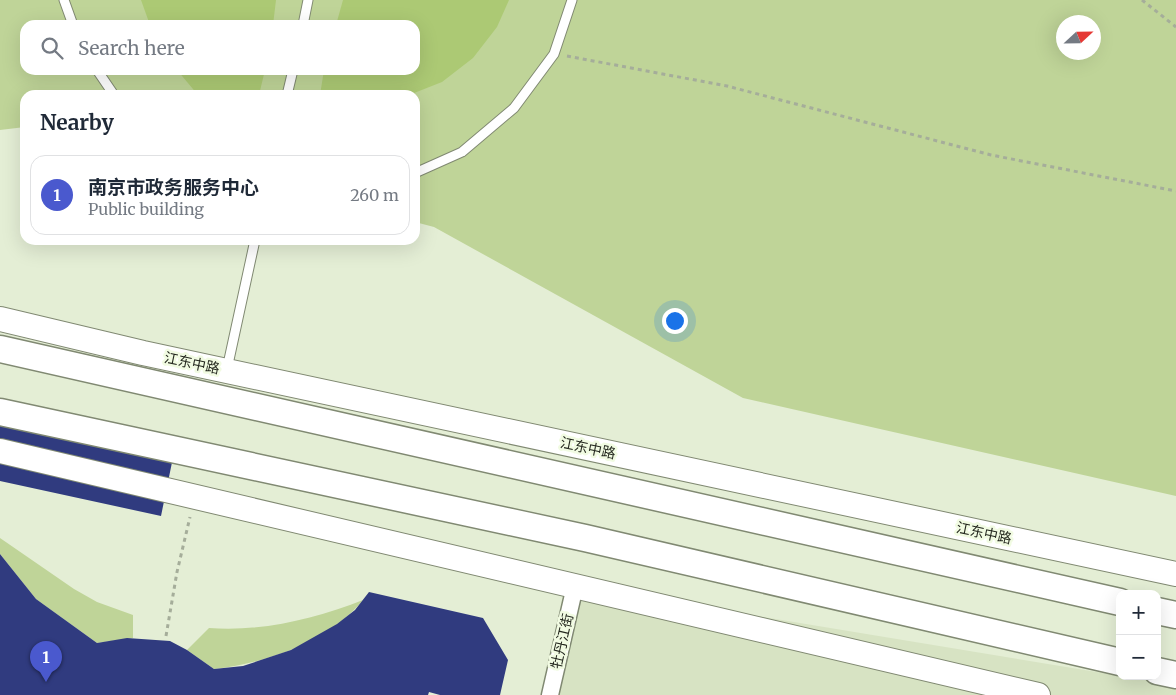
<!DOCTYPE html>
<html lang="en">
<head>
<meta charset="utf-8">
<style>
  :root { --surface:#fff; --page:#f2f2f3; --text:#1f2937; --muted:#747a83; --line:#e0e1e3; --accent:#4a59ce }
  body { margin:0; font-family:Merriweather,"Noto Sans SC",serif; background:var(--page); color:var(--text) }
  .controls { position:absolute; right:15px; bottom:15px; display:grid; overflow:hidden; border-radius:10px; box-shadow:0 5px 20px #0002 }
  .controls button { width:45px; height:45px; display:grid; place-items:center; padding:0; border:0; border-bottom:1px solid var(--line); background:var(--surface); color:var(--text); font:25px sans-serif }
  .compass { position:absolute; left:1056px; top:15px; width:45px; height:45px; border-radius:50%; background:var(--surface); box-shadow:0 5px 20px #0002; rotate:68deg }
  .you { position:absolute; left:674px; top:320px; width:18px; height:18px; margin:-12px; border:4px solid #fff; border-radius:50%; background:#1a73e8; box-shadow:0 0 0 8px #1a73e833 }
  .badge { display:grid; place-items:center; width:32px; height:32px; border-radius:50%; background:var(--accent); color:#fff; font-size:16px; font-weight:700 }
  .pin { position:absolute; translate:-50% -41px; filter:drop-shadow(0 1px 2px #0008) }
  .pin::after { content:''; position:absolute; top:26px; width:18px; height:15px; background:inherit; clip-path:polygon(0 0,100% 0,50% 100%) }
  .list { margin:0; padding:0; list-style:none }
  h2 { display:flex; justify-content:space-between; align-items:center; height:65px; margin:0; padding:0 20px; font-size:21px }
  h2 small { font-size:16px; font-weight:400; color:var(--muted) }
  .list li { display:grid; grid-template-columns:32px 1fr auto; gap:15px; align-items:center; box-sizing:border-box; height:80px; margin:0 10px 10px; padding:0 10px; border:1px solid var(--line); border-radius:15px }
  .list b { display:block; font-size:19px; white-space:nowrap }
  .list p { margin:0; font-size:16px; white-space:nowrap; color:var(--muted) }
  .list em { font-size:16px; font-style:normal; color:var(--muted) }
  .icon { flex:none; width:28px; height:28px; fill:none; stroke:currentColor; stroke-width:2; stroke-linecap:round; stroke-linejoin:round }
  .map { position:relative; flex:none; width:1176px; height:695px; overflow:hidden }
  .search { position:absolute; background:var(--surface); box-shadow:0 5px 20px #0002; left:20px; top:20px; width:400px; height:55px; display:flex; align-items:center; gap:12px; box-sizing:border-box; padding:0 18px; border-radius:15px; color:var(--muted); font-size:19px }
  .panel { position:absolute; background:var(--surface); box-shadow:0 5px 20px #0002; left:20px; top:90px; width:400px; height:155px; border-radius:15px }
  .map>svg:first-child { display:block }
  .built { fill:#d7e3c3 }
  .green { fill:#bfd498; fill-rule:evenodd }
  .water { fill:#acc974 }
  .building { fill:#303b7f }
  .lines { fill:none; stroke-linecap:round; stroke-linejoin:round }
  .lane-casing { stroke:#808972; stroke-width:11 }
  .street-casing { stroke:#808972; stroke-width:19 }
  .secondary-casing { stroke:#808972; stroke-width:26 }
  .primary-casing { stroke:#808972; stroke-width:29 }
  .path { stroke:#a5ad9a; stroke-width:3; stroke-dasharray:4 4; stroke-linecap:butt }
  .lane { stroke:#fff; stroke-width:9 }
  .street { stroke:#fff; stroke-width:16 }
  .secondary { stroke:#fff; stroke-width:24 }
  .primary { stroke:#fff; stroke-width:26 }
  .labels { text-anchor:middle; dominant-baseline:central; stroke-width:5; stroke-linejoin:round; paint-order:stroke }
  .street-label { font-size:14px; fill:#24281f; stroke:#f1fbe2 }
</style>
</head>
<body>
<div class="map">
<svg width="1176" height="695" viewBox="0 0 1176 695">
  <rect width="100%" height="100%" fill="#e4eed5"/>
  <path class="built" d="M575,586L1176,685V695H550Z"/>
  <path class="green" d="M0,0H1176V496L743,398L434,227L415,222V95H25V127L0,130ZM1064,22H1094V52H1064ZM25,25H415V70H25Z
    M0,538L74,589L97,602L133,615V638L97,643L36,599L0,554Z
    M363,600C329,642 266,663 214,669L187,650L209,628C261,632 315,619 363,600Z"/>
  <path class="water" d="M141,0H276L273,25H150Z
    M343,0H509L497,27L473,58L442,82L409,95H320L324,70H415V25H336Z
    M177,70H265L259,95H198Z"/>
  <path class="building" d="M0,399L177,438L161,516L0,481Z
    M0,554L36,599L97,643L127,638L170,641L187,650L214,669L243,666L291,650L337,624L355,610L369,592L483,618L508,660L500,695H440L429,692L428,695H0Z"/>
  <g class="lines">
    <g class="lane-casing">
      <path id="lane" d="M64,0L73,25
        M303,25L308,0
        M97,70L114,95
        M287,95L293,70
        M415,173L462,152L514,108L554,54L572,0
        M227,369L255,240"/>
    </g>
    <g class="street-casing">
      <path id="street" d="M550,695L575,586"/>
    </g>
    <g class="secondary-casing">
      <path id="secondary" d="M0,319L143,353L1176,574
        M0,451L1038,695"/>
    </g>
    <g class="primary-casing">
      <path id="primary" d="M0,349L1120,602
        M0,412L585,538L1120,662
        M1157,611L1176,615
        M1157,671L1176,675"/>
    </g>
    <path class="path" d="M1142,0L1176,27
      M567,56L727,86L991,155L1176,191
      M166,636L177,572L190,517"/>
    <use href="#lane" class="lane"/>
    <use href="#street" class="street"/>
    <use href="#secondary" class="secondary"/>
    <use href="#primary" class="primary"/>
  </g>
  <g class="labels">
    <g class="street-label">
      <text transform="translate(192 363) rotate(12)">江东中路</text>
      <text transform="translate(588 448) rotate(12)">江东中路</text>
      <text transform="translate(984 533) rotate(12)">江东中路</text>
      <text transform="translate(562 641) rotate(-77)">牡丹江街</text>
    </g>
  </g>
</svg>
<div class="controls">
<button>+</button>
<button>−</button>
</div>
<svg class="compass" viewBox="-18 -18 36 36"><path d="M0-13l5 13h-10z" fill="#e53935"/><path d="M0 13l5-13h-10z" fill="#747a83"/></svg>
<div class="you"></div>
<div class="pin badge" style="left:46px;top:682px">1</div>
<div class="search"><svg class="icon" aria-label="search" viewBox="0 0 24 24"><circle cx="10" cy="10" r="6"/><path d="M15 15l6 6"/></svg>Search here</div>
<section class="panel">
<h2>Nearby<small></small></h2>
<ul class="list">
<li><span class="badge">1</span><div><b>南京市政务服务中心</b><p>Public building</p></div><em>260 m</em></li>
</ul>
</section>
</div>
</body>
</html>
